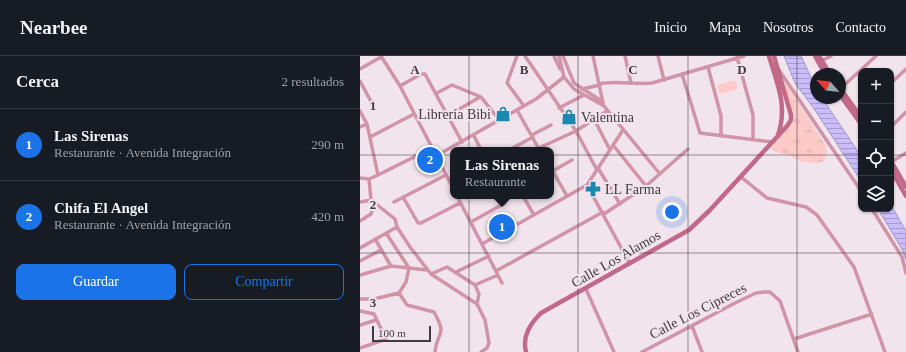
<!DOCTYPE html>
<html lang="es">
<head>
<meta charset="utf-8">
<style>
  :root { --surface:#171b24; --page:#20242c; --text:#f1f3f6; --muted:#9ea1a6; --line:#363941; --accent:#1a73e8 }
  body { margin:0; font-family:Georgia,serif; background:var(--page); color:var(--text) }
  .controls { position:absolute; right:12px; top:12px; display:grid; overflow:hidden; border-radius:8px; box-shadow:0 1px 3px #0004 }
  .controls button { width:36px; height:36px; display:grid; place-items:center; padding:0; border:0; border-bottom:1px solid var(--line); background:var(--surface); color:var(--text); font:20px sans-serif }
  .compass { position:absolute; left:450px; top:12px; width:36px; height:36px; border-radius:50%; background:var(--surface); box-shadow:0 1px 3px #0004; rotate:297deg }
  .scale { position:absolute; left:12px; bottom:10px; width:59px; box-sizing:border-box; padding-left:4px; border:2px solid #403b3e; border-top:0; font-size:11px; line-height:14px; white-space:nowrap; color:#403b3e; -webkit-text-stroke:3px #f1e4ed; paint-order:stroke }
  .you { position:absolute; left:312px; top:156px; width:14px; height:14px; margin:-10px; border:3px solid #fff; border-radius:50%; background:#1a73e8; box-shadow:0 0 0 6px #1a73e833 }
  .badge { display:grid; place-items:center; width:26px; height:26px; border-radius:50%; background:var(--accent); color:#fff; font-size:13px; font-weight:700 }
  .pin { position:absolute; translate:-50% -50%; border:2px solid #fff; box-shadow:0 1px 4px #0006 }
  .popup { position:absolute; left:90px; top:91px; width:104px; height:52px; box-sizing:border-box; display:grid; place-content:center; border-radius:8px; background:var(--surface); filter:drop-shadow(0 1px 3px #0005); font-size:13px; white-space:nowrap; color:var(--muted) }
  .popup b { font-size:15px; color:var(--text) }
  .popup::after { content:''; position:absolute; left:50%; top:100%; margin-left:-8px; border:8px solid transparent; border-top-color:var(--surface) }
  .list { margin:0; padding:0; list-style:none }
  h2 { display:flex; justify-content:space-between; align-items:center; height:52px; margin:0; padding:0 16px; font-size:17px }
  h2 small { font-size:13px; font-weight:400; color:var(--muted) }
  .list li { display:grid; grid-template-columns:26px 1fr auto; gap:12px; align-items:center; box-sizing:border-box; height:72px; padding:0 16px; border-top:1px solid var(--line) }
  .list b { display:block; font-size:15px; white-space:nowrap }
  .list p { margin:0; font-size:13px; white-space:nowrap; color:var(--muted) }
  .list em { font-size:13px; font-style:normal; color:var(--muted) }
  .actions { display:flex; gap:8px; padding:12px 16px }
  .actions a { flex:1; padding:9px 0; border:1px solid var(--accent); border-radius:8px; text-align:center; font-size:14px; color:var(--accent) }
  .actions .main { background:var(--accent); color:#fff }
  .icon { flex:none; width:22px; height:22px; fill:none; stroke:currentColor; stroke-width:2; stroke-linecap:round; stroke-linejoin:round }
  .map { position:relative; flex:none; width:546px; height:296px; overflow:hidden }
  header { display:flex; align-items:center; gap:24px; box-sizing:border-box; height:56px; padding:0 20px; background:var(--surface); border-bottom:1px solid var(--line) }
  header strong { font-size:19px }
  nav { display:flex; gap:22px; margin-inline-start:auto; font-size:14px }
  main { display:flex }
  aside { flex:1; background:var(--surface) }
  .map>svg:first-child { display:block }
  .grass { fill:url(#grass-tufts) }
  .pitch { fill:#fdcac8 }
  .water { fill:url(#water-rules); stroke:#a196c3 }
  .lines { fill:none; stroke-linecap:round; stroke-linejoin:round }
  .street { stroke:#d194a6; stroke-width:3.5 }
  .secondary { stroke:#c16986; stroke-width:4.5 }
  .grid { fill:none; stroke:#403b3e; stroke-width:1; stroke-opacity:0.55 }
  .labels { text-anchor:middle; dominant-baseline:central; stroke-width:4; stroke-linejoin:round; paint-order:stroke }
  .poi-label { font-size:14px; fill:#403b3e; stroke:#f1e4ed; text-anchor:start }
  .street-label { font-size:14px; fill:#403b3e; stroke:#f1e4ed }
  .grid-label { font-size:13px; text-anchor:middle; font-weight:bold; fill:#403b3e; stroke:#f1e4ed; stroke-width:4; stroke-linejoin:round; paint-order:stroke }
</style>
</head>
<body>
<header>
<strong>Nearbee</strong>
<nav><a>Inicio</a><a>Mapa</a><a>Nosotros</a><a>Contacto</a></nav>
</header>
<main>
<aside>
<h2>Cerca<small>2 resultados</small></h2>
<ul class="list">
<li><span class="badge">1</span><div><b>Las Sirenas</b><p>Restaurante · Avenida Integración</p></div><em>290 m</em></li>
<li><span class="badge">2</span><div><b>Chifa El Angel</b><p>Restaurante · Avenida Integración</p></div><em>420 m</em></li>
</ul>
<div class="actions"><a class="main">Guardar</a><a>Compartir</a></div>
</aside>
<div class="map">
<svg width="546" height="296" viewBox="0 0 546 296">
  <defs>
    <pattern id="grass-tufts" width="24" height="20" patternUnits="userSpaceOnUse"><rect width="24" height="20" fill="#fdcac8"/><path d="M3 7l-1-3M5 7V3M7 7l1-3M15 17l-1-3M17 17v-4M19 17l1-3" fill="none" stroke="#daaead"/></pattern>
    <pattern id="water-rules" width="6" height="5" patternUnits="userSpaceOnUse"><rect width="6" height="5" fill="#cbbdfc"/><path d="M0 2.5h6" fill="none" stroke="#a69bcd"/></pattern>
  </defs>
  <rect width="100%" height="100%" fill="#f1e4ed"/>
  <path class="grass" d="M423,23L466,90L467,96L464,105C452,110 441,106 431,100C423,96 418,99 410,92L434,65Z"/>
  <path class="pitch" d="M375,24L378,33L360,38L357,29Z"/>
  <path class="water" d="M424,0H441L456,32V42H462L501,100V125L455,54L435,27Z
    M531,149L546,175V204L542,193L518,153H531Z"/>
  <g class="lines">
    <path class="street" d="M21,0L40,30L93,132
      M157,0L147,27L164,50
      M165,0L216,75L237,114
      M194,0L200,13
      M199,0L204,21L214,33L244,50L300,118
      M203,0L214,27L243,46
      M233,0L243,47
      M265,0L271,27
      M298,0L304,24
      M377,1L393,59V83
      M461,5L471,0
      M348,11L361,60V80
      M0,13L21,1
      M419,14L501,135
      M322,18L340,77L413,86
      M0,25L13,49
      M531,27L546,13
      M239,28C257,24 274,29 292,27L384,0
      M40,30L61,18H65L102,86
      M222,33L240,29
      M480,33L516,0
      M77,37L92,29L121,41L140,65
      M199,52L224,39
      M157,54L179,93
      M0,55L7,68L18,119
      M89,59L120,41
      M234,63L250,94
      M0,71L7,68
      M531,71L546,56
      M172,79L191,69
      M114,80L121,94
      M10,81L54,58
      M253,89L286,130
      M179,92L216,75L247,55
      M149,94L173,81
      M76,100L176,43L204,21
      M531,106L546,97
      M191,112L207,140
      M238,112L260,148
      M191,116L212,104
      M381,121L407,142L446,151L457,159L494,211L525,296
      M0,122L9,123L18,119L72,92
      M9,123L11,144L35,163L37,171L50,191L71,218L117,248L125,264L129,287L127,292L121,296
      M227,129L270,208
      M97,140L142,227
      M163,140L174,159
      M43,141L58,167H61L100,147
      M0,146L11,144
      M34,146L86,119
      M512,153L542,201L546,217
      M244,158L286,130L328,93
      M0,165L11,158L14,147
      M111,166L145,147
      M26,177L49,212L46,226L39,237
      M15,183L31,210
      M122,188L227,129L263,74
      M0,192L37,171
      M0,205L21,194
      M136,215L243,156
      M96,216L129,200
      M71,218L87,211L115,229L138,219
      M0,219L31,210L67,214
      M115,229L119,238L117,248
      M226,233L254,296
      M0,243H14L39,237L47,249L74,256C88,281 77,274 75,296
      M0,255L14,258L26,283L0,292
      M0,269L16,264
      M332,270L342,296
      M434,283L512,258
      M282,296L375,247L396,237L404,236H410L420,245L438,296"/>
    <path class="secondary" d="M409,0C417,27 428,50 418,79
      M455,0L465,18
      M459,0L470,18
      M480,32L501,61
      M480,39L501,68
      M531,105L546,131
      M531,114L546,140
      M166,296C162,280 170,268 181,257L329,174L350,154L427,70L431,64V59L414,0"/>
  </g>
  <path class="grid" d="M109,0V296M218,0V296M328,0V296M437,0V296M0,99H501M531,99H546M0,197H546"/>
  <defs>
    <g id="shop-bare" transform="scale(1.2)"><path d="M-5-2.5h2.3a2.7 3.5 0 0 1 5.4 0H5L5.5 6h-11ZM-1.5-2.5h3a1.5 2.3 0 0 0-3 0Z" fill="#1b88af" stroke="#f1e4ed" stroke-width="2.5" paint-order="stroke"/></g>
    <g id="pharmacy-bare" transform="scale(1.2)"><path d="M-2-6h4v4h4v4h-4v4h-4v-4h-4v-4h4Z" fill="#1b88af" stroke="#f1e4ed" stroke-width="2.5" paint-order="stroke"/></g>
  </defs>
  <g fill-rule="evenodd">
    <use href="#shop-bare" x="143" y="58"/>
    <use href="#shop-bare" x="209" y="61"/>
    <use href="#pharmacy-bare" x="233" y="133"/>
  </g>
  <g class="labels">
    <g class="poi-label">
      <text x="131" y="58" text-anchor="end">Librería Bibi</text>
      <text x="221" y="61">Valentina</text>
      <text x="245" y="133">LL Farma</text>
    </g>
    <g class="street-label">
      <text transform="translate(256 203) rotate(-30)">Calle Los Alamos</text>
      <text transform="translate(338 255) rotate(-27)">Calle Los Cipreces</text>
    </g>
  </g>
  <g class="grid-label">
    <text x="55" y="18">A</text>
    <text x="164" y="18">B</text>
    <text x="273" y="18">C</text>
    <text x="382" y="18">D</text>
    <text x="13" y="54">1</text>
    <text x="13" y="153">2</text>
    <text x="13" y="251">3</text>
  </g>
</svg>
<div class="controls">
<button>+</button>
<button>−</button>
<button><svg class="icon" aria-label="locate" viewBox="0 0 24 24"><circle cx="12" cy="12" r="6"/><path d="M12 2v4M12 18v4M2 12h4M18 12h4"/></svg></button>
<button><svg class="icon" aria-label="layers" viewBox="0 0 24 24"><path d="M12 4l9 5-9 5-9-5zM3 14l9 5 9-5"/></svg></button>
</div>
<svg class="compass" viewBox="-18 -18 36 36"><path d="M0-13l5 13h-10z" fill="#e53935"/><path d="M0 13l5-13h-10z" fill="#9ea1a6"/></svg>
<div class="scale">100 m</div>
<div class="you"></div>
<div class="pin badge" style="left:142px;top:171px">1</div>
<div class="popup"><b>Las Sirenas</b>Restaurante</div>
<div class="pin badge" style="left:70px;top:104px">2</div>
</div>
</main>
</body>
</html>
